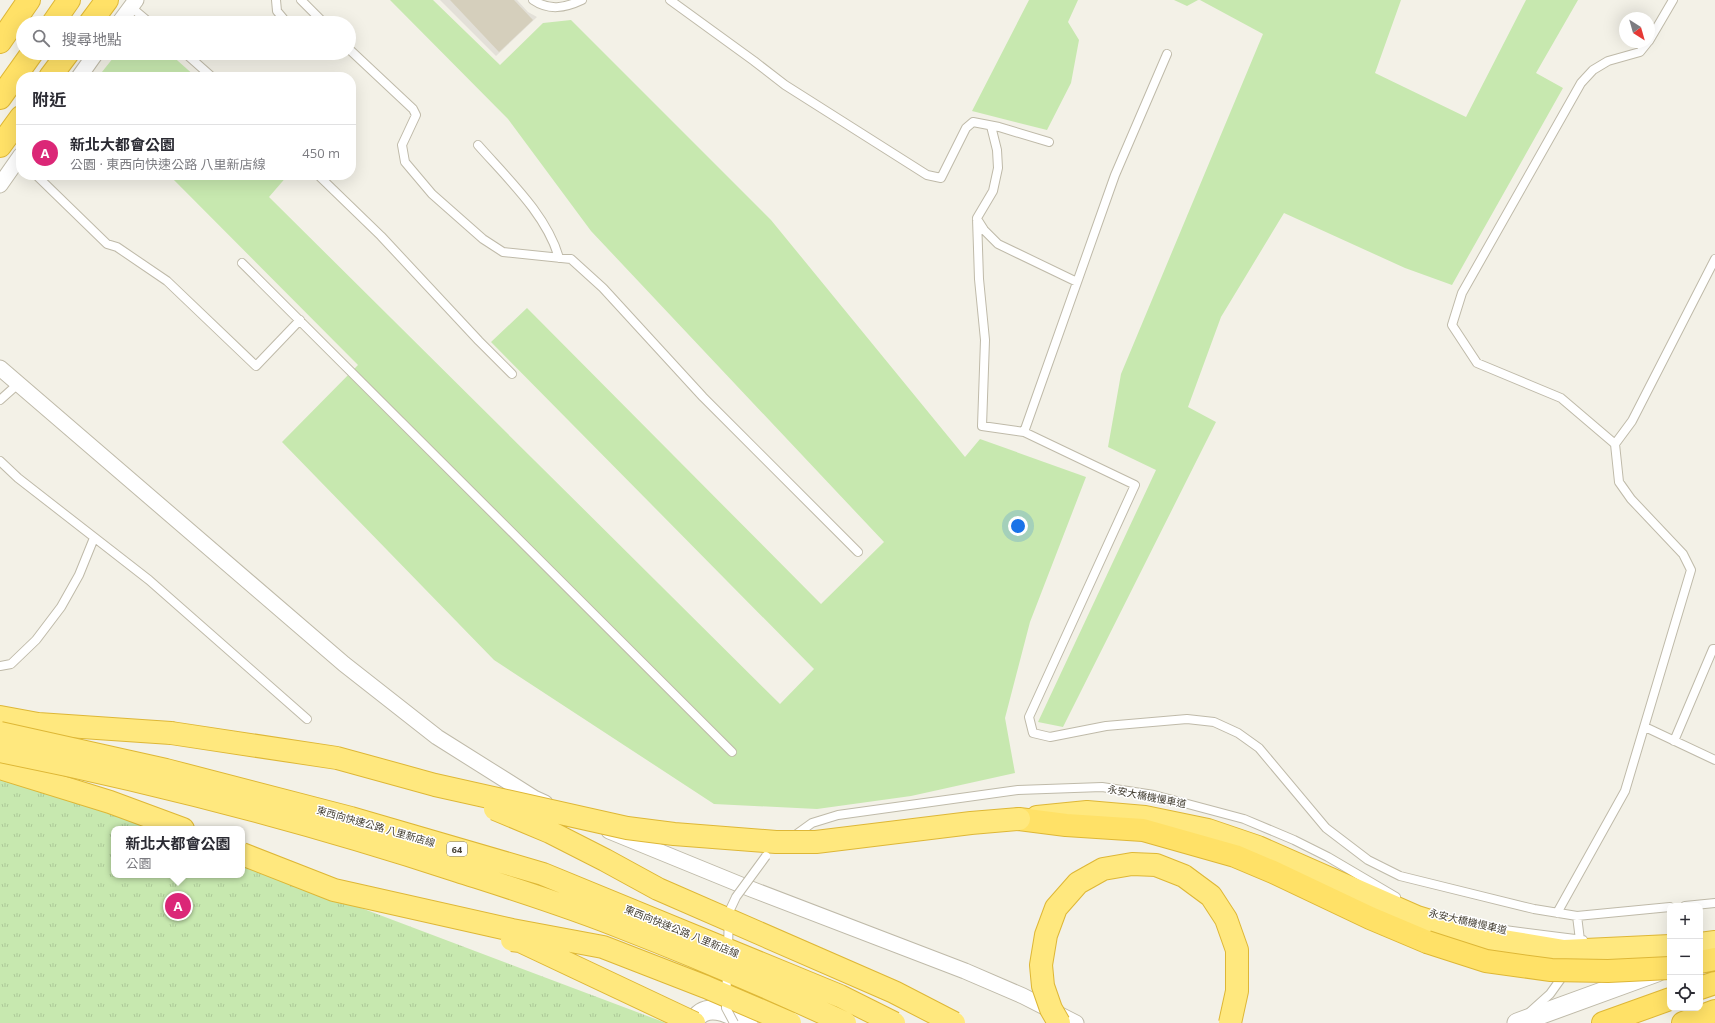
<!DOCTYPE html>
<html lang="zh-TW">
<head>
<meta charset="utf-8">
<style>
  :root { --surface:#fff; --page:#f2f2f3; --text:#2b2b33; --muted:#7c7c81; --line:#e1e1e2; --accent:#db2777 }
  body { margin:0; font-family:"Open Sans","Noto Sans TC",sans-serif; background:var(--page); color:var(--text) }
  .controls { position:absolute; right:12px; bottom:12px; display:grid; overflow:hidden; border-radius:8px; box-shadow:0 4px 16px #0002 }
  .controls button { width:36px; height:36px; display:grid; place-items:center; padding:0; border:0; border-bottom:1px solid var(--line); background:var(--surface); color:var(--text); font:20px sans-serif }
  .compass { position:absolute; left:1619px; top:12px; width:36px; height:36px; border-radius:50%; background:var(--surface); box-shadow:0 4px 16px #0002; rotate:143deg }
  .you { position:absolute; left:1018px; top:526px; width:14px; height:14px; margin:-10px; border:3px solid #fff; border-radius:50%; background:#1a73e8; box-shadow:0 0 0 6px #1a73e833 }
  .badge { display:grid; place-items:center; width:26px; height:26px; border-radius:50%; background:var(--accent); color:#fff; font-size:13px; font-weight:700 }
  .pin { position:absolute; translate:-50% -50%; border:2px solid #fff; box-shadow:0 1px 4px #0006 }
  .popup { position:absolute; left:111px; top:826px; width:134px; height:52px; box-sizing:border-box; display:grid; place-content:center; border-radius:8px; background:var(--surface); filter:drop-shadow(0 1px 3px #0005); font-size:13px; white-space:nowrap; color:var(--muted) }
  .popup b { font-size:15px; color:var(--text) }
  .popup::after { content:''; position:absolute; left:50%; top:100%; margin-left:-8px; border:8px solid transparent; border-top-color:var(--surface) }
  .list { margin:0; padding:0; list-style:none }
  h2 { display:flex; justify-content:space-between; align-items:center; height:52px; margin:0; padding:0 16px; font-size:17px }
  h2 small { font-size:13px; font-weight:400; color:var(--muted) }
  .list li { display:grid; grid-template-columns:26px 1fr auto; gap:12px; align-items:center; box-sizing:border-box; height:56px; padding:0 16px; border-top:1px solid var(--line) }
  .list b { display:block; font-size:15px; white-space:nowrap }
  .list p { margin:0; font-size:13px; white-space:nowrap; color:var(--muted) }
  .list em { font-size:13px; font-style:normal; color:var(--muted) }
  .icon { flex:none; width:22px; height:22px; fill:none; stroke:currentColor; stroke-width:2; stroke-linecap:round; stroke-linejoin:round }
  .map { position:relative; flex:none; width:1715px; height:1023px; overflow:hidden }
  .search { position:absolute; background:var(--surface); box-shadow:0 4px 16px #0002; left:16px; top:16px; width:340px; height:44px; display:flex; align-items:center; gap:10px; box-sizing:border-box; padding:0 14px; border-radius:22px; color:var(--muted); font-size:15px }
  .panel { position:absolute; background:var(--surface); box-shadow:0 4px 16px #0002; left:16px; top:72px; width:340px; height:108px; border-radius:16px }
  .map>svg:first-child { display:block }
  .industrial { fill:#e3e0d8 }
  .grass { fill:#c7e8af }
  .park { fill:url(#park-tufts) }
  .building { fill:#d5cfbc }
  .lines { fill:none; stroke-linecap:round; stroke-linejoin:round }
  .service-casing { stroke:#bfbaa9; stroke-width:10 }
  .minor-casing { stroke:#bfbaa9; stroke-width:17 }
  .tertiary-casing { stroke:#bfbaa9; stroke-width:21 }
  .trunk-casing { stroke:#deb736; stroke-width:24 }
  .motorway-casing { stroke:#deb736; stroke-width:24 }
  .service { stroke:#fff; stroke-width:8 }
  .minor { stroke:#fff; stroke-width:15 }
  .tertiary { stroke:#fff; stroke-width:19 }
  .trunk { stroke:#ffe87e; stroke-width:22 }
  .motorway { stroke:#ffe167; stroke-width:22 }
  .service-bridge-casing { stroke:#bfbaa9; stroke-width:10; stroke-linecap:butt }
  .trunk-bridge-casing { stroke:#deb736; stroke-width:24; stroke-linecap:butt }
  .motorway-bridge-casing { stroke:#deb736; stroke-width:24; stroke-linecap:butt }
  .service-bridge { stroke:#fff; stroke-width:8 }
  .trunk-bridge { stroke:#ffe87e; stroke-width:22 }
  .motorway-bridge { stroke:#ffe167; stroke-width:22 }
  .labels { text-anchor:middle; dominant-baseline:central; stroke-width:3; stroke-linejoin:round; paint-order:stroke }
  .shield { fill:#fff; stroke:#7e7b72; stroke-width:1 }
  .shield-label { font-size:9px; font-weight:bold; fill:#474236 }
  .street-label { font-size:10px; fill:#474236; stroke:#fff }
</style>
</head>
<body>
<div class="map">
<svg width="1715" height="1023" viewBox="0 0 1715 1023">
  <defs>
    <pattern id="park-tufts" width="24" height="20" patternUnits="userSpaceOnUse"><rect width="24" height="20" fill="#c7e8af"/><path d="M3 7l-1-3M5 7V3M7 7l1-3M15 17l-1-3M17 17v-4M19 17l1-3" fill="none" stroke="#acc897"/></pattern>
  </defs>
  <rect width="100%" height="100%" fill="#f3f1e7"/>
  <path class="industrial" d="M440,0H517L528,12L537,17L496,56Z"/>
  <path class="grass" d="M390,0H433L500,65L543,23L571,20L771,220L965,457L980,439L1086,477L1030,622L1005,718L1015,773L911,796L817,809L714,804L494,660L282,442L358,365L169,175H288L269,197L780,704L814,669L491,342L527,308L821,604L884,542L591,231L508,119Z
    M1029,0H1078L1068,22L1079,40L1071,83L1047,130L972,111Z
    M1174,0H1198L1187,6Z
    M1200,0H1401L1375,73L1466,117L1526,0H1578L1536,73L1563,88L1452,285L1405,268L1284,213L1221,317L1188,407L1216,422L1063,727L1038,722L1156,470L1108,447L1121,374L1263,34Z
    M117,53H169L196,77H98Z"/>
  <path class="park" d="M0,779L46,789L153,829H114V875H242V863L666,1023H0Z"/>
  <path class="building" d="M450,0H514L533,20L499,52Z"/>
  <g class="lines">
    <g class="service-casing">
      <path id="service" d="M276,0L277,11L287,23
        M301,0L324,23
        M533,0C549,11 565,8 582,0
        M670,0L754,61L785,85L927,175L941,178L966,128L973,122L999,127L1049,142
        M131,7L150,23
        M1649,41L1673,0
        M349,49L413,109L416,115L402,145L405,162L432,194L483,239L503,252L571,259L603,288L703,397L858,552
        M185,53L212,77
        M1167,54L1115,175L1024,432L1135,485L1029,717L1033,733L1050,737L1106,726L1187,719L1214,722L1238,733L1259,748L1326,828L1368,860L1400,876L1534,909L1577,916L1581,948
        M991,126L997,150L998,168L993,191L977,218L979,279L985,340L982,426L1024,432
        M478,145C507,178 547,215 559,258
        M36,175L107,244L117,247L167,281L256,366L300,320
        M318,175L381,236L479,341L512,374
        M977,219L984,230L998,244L1077,282
        M242,263L732,752
        M0,400L18,384
        M1615,444L1632,421L1715,259
        M0,461L18,478L149,580L307,719
        M0,666L11,664L36,640L61,607L79,575L94,538
        M1645,727L1715,760
        M1674,741L1713,649H1715
        M794,836L812,823L838,815L1018,790L1102,787L1154,795L1244,819L1294,840L1328,857L1396,897
        M1685,906L1715,903
        M1557,913L1625,791L1691,570L1683,554L1631,499L1619,482L1615,444L1561,398L1477,363L1452,325L1462,293L1581,83L1593,70L1608,61L1640,52L1648,42
        M1577,916L1670,907
        M1474,924L1497,929L1583,940
        M1530,1012L1550,994L1565,973"/>
    </g>
    <g class="minor-casing">
      <path id="minor" d="M119,23L136,0
        M79,77L96,53
        M0,185L21,155
        M0,368L344,664L437,737L534,798L545,803
        M609,831L751,889L965,971L1023,996L1076,1023"/>
    </g>
    <g class="tertiary-casing">
      <path id="tertiary" d="M693,1023C705,999 731,1014 748,1023
        M1517,1023L1657,972"/>
    </g>
    <g class="trunk-casing">
      <path id="trunk" d="M0,717L38,724L171,733
        M0,768L110,802L183,829
        M1037,817L1087,812L1145,817L1208,830L1258,847L1417,917L1485,938L1564,951L1670,946
        M1700,944L1715,942"/>
    </g>
    <g class="motorway-casing">
      <path id="motorway" d="M53,23L69,0
        M90,23L107,0
        M0,42L29,0
        M50,77L68,53
        M0,98L32,53
        M0,146L21,117
        M1019,819L1066,825L1143,830L1235,856L1273,872L1370,918L1427,942
        M1700,962L1715,959
        M1700,988L1715,983
        M1603,1023L1670,999
        M1683,1023L1715,1011"/>
    </g>
    <use href="#service" class="service"/>
    <use href="#minor" class="minor"/>
    <use href="#tertiary" class="tertiary"/>
    <use href="#trunk" class="trunk"/>
    <use href="#motorway" class="motorway"/>
    <g class="service-bridge-casing">
      <path id="service-bridge" d="M728,948L729,912L736,897L766,856
        M727,972L726,1008L734,1023"/>
    </g>
    <g class="trunk-bridge-casing">
      <path id="trunk-bridge" d="M0,733L166,770L351,818L543,874L840,996L894,1023
        M171,733L337,758L435,785L627,828L674,834L776,842H816L971,823L1019,819
        M0,751C155,782 308,822 458,871C514,889 569,906 623,928C698,957 772,989 845,1023
        M495,809L550,832L605,860L658,889L894,992L954,1023
        M242,854L334,890L512,930L603,947L706,987L790,1023
        M512,940L520,941L694,1023
        M1059,1023L1051,1009L1043,986L1041,965L1046,935L1056,908L1078,883L1103,869L1132,864L1156,865L1184,876L1211,896L1226,919L1237,950V991L1230,1023"/>
    </g>
    <g class="motorway-bridge-casing">
      <path id="motorway-bridge" d="M1427,942L1486,961L1551,970L1608,971L1670,968"/>
    </g>
    <use href="#service-bridge" class="service-bridge"/>
    <use href="#trunk-bridge" class="trunk-bridge"/>
    <use href="#motorway-bridge" class="motorway-bridge"/>
  </g>
  <g class="labels">
    <rect class="shield" x="447" y="842" width="20" height="14" rx="3"/>
    <g class="shield-label">
      <text x="457" y="849">64</text>
    </g>
    <g class="street-label">
      <text transform="translate(1147 796) rotate(11)">永安大橋機慢車道</text>
      <text transform="translate(376 826) rotate(16)">東西向快速公路 八里新店線</text>
      <text transform="translate(1468 921) rotate(13)">永安大橋機慢車道</text>
      <text transform="translate(682 931) rotate(22)">東西向快速公路 八里新店線</text>
    </g>
  </g>
</svg>
<div class="controls">
<button>+</button>
<button>−</button>
<button><svg class="icon" aria-label="locate" viewBox="0 0 24 24"><circle cx="12" cy="12" r="6"/><path d="M12 2v4M12 18v4M2 12h4M18 12h4"/></svg></button>
</div>
<svg class="compass" viewBox="-18 -18 36 36"><path d="M0-13l5 13h-10z" fill="#e53935"/><path d="M0 13l5-13h-10z" fill="#7c7c81"/></svg>
<div class="you"></div>
<div class="pin badge" style="left:178px;top:906px">A</div>
<div class="popup"><b>新北大都會公園</b>公園</div>
<div class="search"><svg class="icon" aria-label="search" viewBox="0 0 24 24"><circle cx="10" cy="10" r="6"/><path d="M15 15l6 6"/></svg>搜尋地點</div>
<section class="panel">
<h2>附近<small></small></h2>
<ul class="list">
<li><span class="badge">A</span><div><b>新北大都會公園</b><p>公園 · 東西向快速公路 八里新店線</p></div><em>450 m</em></li>
</ul>
</section>
</div>
</body>
</html>
